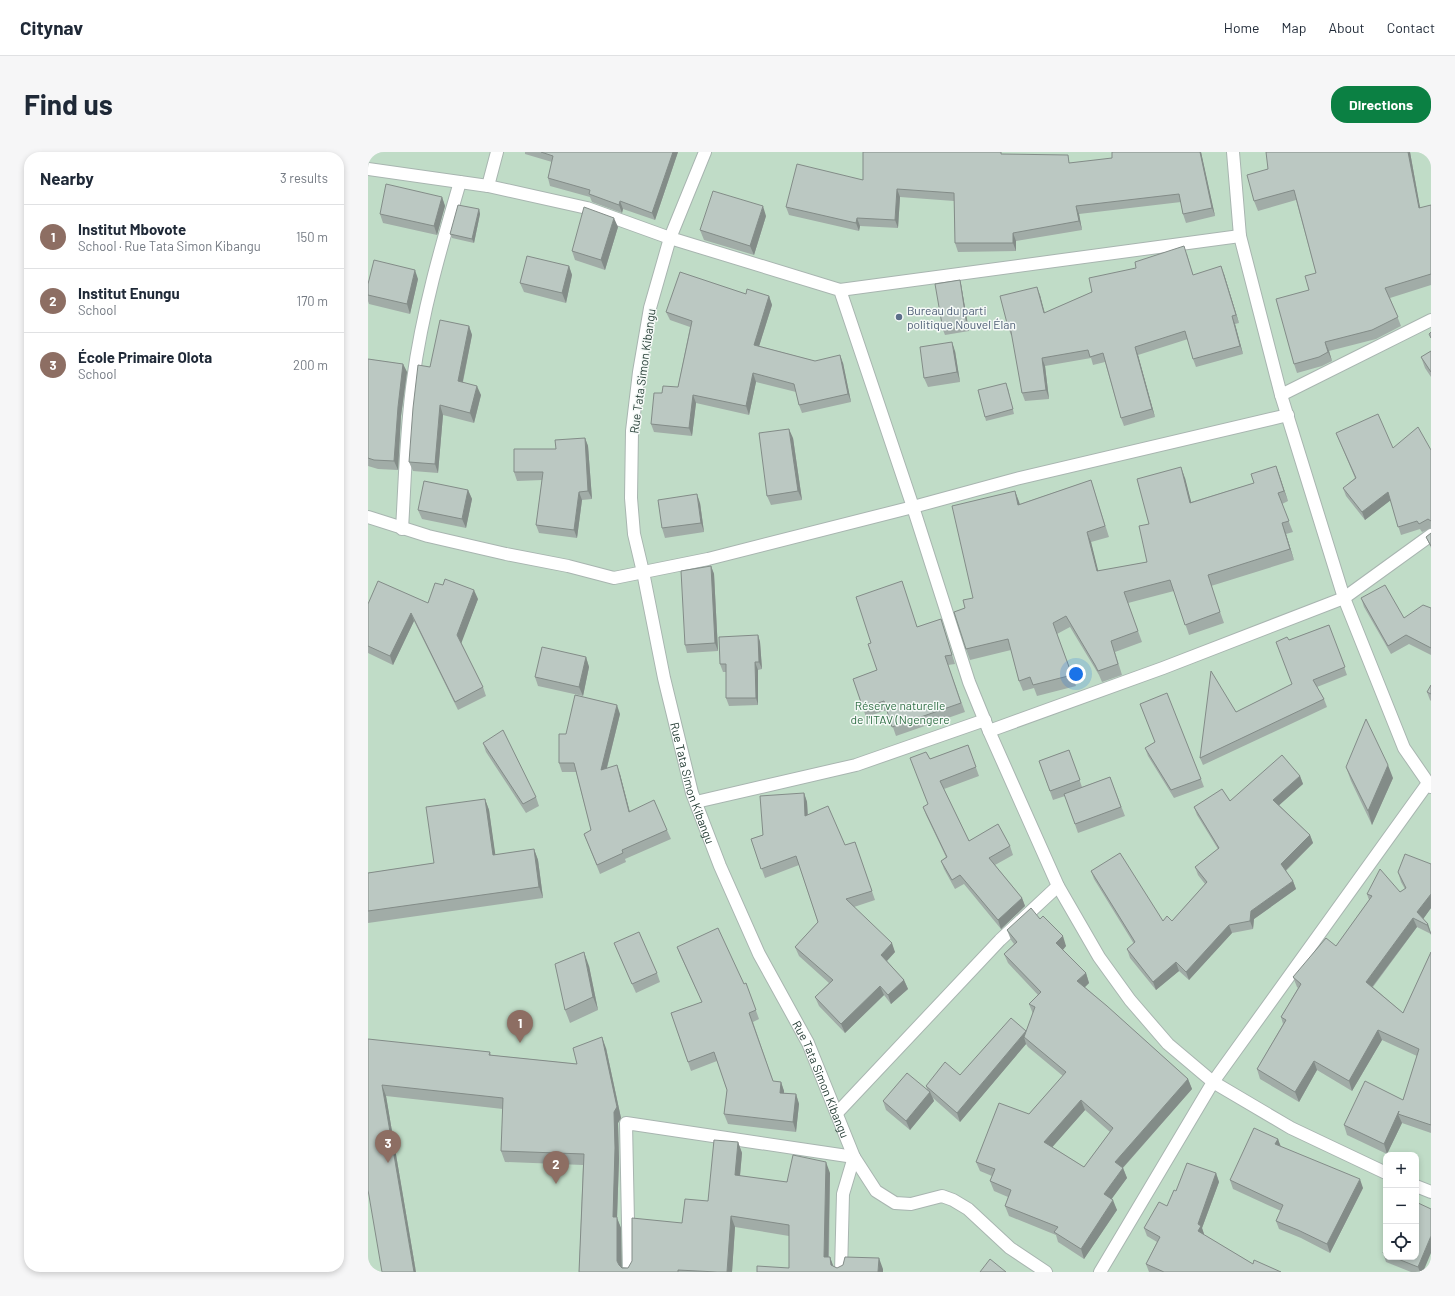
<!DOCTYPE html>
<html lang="en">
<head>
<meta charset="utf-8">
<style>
  :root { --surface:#fff; --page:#f6f6f7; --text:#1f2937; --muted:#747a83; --line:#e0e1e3; --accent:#0b8043 }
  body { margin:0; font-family:Barlow,sans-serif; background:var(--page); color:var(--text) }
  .controls { position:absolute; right:12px; bottom:12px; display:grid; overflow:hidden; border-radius:8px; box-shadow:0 2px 6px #0003 }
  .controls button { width:36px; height:36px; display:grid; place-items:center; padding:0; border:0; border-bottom:1px solid var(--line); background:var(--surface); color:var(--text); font:20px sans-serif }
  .you { position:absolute; left:708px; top:522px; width:14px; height:14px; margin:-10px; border:3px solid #fff; border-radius:50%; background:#1a73e8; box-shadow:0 0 0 6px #1a73e833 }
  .badge { display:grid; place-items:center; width:26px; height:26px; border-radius:50%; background:var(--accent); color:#fff; font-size:13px; font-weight:700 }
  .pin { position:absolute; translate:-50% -33px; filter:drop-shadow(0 1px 2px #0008) }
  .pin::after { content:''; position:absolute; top:21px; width:14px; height:12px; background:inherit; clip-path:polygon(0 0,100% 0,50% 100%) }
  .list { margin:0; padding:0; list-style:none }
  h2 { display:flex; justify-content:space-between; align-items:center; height:52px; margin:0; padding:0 16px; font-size:17px }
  h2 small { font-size:13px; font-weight:400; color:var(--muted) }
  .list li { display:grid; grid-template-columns:26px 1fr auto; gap:12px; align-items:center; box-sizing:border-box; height:64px; padding:0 16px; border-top:1px solid var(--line) }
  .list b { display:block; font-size:15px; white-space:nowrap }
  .list p { margin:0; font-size:13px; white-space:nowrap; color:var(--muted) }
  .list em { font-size:13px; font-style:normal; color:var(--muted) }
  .icon { flex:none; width:22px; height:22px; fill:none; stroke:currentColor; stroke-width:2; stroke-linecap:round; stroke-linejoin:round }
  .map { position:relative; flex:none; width:1063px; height:1120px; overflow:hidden; border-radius:16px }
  header { display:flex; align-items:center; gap:24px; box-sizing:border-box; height:56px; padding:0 20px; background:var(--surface); border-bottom:1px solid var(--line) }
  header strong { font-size:19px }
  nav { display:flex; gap:22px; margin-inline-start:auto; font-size:14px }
  .intro { display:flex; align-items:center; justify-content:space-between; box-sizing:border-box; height:96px; padding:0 24px }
  h1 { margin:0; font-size:28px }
  .button { padding:10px 18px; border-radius:16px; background:var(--accent); color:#fff; font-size:14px; font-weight:700 }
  main { display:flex; gap:24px; padding:0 24px }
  aside { flex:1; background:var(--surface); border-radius:16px; box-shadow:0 2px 6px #0003 }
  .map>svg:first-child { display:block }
  .green { fill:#c0dcc7; fill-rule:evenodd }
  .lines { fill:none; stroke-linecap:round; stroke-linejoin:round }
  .street-casing { stroke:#a8b5b0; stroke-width:14 }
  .street { stroke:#fff; stroke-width:12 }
  .wall { fill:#a1aca7; fill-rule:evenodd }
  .shaded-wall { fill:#838c88 }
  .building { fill:#bbc8c2; stroke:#838c88; fill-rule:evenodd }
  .service-dot { fill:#5c6f8a; stroke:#f6faf8; stroke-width:1.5 }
  .labels { text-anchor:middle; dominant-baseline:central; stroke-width:3; stroke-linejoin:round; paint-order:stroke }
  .service-label { font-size:12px; fill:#4e5e75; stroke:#f6faf8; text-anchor:start }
  .street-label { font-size:12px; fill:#263e36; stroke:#f6faf8 }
  .park-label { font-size:12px; fill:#337148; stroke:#f6faf8 }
</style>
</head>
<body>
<header>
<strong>Citynav</strong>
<nav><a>Home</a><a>Map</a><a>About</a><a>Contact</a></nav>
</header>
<div class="intro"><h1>Find us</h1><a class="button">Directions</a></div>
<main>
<aside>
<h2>Nearby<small>3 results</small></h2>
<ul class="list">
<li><span class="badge" style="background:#8d6e63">1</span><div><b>Institut Mbovote</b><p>School · Rue Tata Simon Kibangu</p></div><em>150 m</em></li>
<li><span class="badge" style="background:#8d6e63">2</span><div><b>Institut Enungu</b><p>School</p></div><em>170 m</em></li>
<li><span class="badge" style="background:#8d6e63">3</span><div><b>École Primaire Olota</b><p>School</p></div><em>200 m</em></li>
</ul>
</aside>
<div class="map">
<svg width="1063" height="1120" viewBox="0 0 1063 1120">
  <rect width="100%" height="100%" fill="#e5ede9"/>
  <path class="green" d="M0,0H1063V1120H0ZM1018,1003H1048V1105H1018Z"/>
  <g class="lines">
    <g class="street-casing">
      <g id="street">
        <path id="s1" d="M337,0L302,86L282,156L271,220L264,279L263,346L266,382L275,420L296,526L324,641L352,714L391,802L440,891L486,1005L508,1039L527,1051L543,1052L574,1044L585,1048L600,1057L642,1096L678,1120"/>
        <path d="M865,0L872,84L913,243L976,446L1036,596L1063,635"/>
        <path d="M0,17L120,34L219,56L302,86L472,138L545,355L601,530L621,579L690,734L731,805L762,848L800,892L845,930L923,976L1018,1021"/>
        <path d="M120,34L129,0"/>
        <path d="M472,138L872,84"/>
        <path d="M913,243L1063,168"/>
        <path d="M0,365L60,384L138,402L200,414L246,426L340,407L545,355L648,327L920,263"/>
        <path d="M34,377C37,327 38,277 45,228C54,160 73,95 92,30"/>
        <path d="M621,579L795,516L976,446L1063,383"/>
        <path d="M328,650L488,613L617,568"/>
        <path d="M469,961L632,788L690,734"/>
        <path d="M1048,1034L1063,1040"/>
        <path d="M261,1120L258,971L486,1005"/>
        <path d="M473,1120L475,1042L486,1005"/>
        <path d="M732,1120L845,930L1060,631"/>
      </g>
    </g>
    <use href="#street" class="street"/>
  </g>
  <path class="wall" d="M157,0H310L287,68L255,57L254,61L224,50L222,45L182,34L180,26L184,10L157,2Z
    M833,0L847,64L818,71L815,62L813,50L711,62L714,78L648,89V99L590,100L587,91L586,49L532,45L530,76L492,74L491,79L421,63L418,55L495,28L636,2L703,11Z
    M1042,0L1052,56L1063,53V133L1022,146L1033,174L1008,187L961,199L964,209L954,214L929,221L926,212L941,138L948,121L928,48L890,59L886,49Z
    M74,45L77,54L69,83L15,71L12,62Z
    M111,57L112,62L106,91L84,86L82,82Z
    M398,64L386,103L336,88L332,78Z
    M250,75L237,118L207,108L204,99Z
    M819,102L825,123L856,122L871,171L867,172L875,202L828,215L825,207L820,187L770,203L787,265L756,274L753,266L737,210L725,213L723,206L677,214L681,247L657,249L654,241L644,183H643L640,175L672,143L676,161L724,140L768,116Z
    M201,114L204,123L198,151L156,140L152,131Z
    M50,127L42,162L1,152L0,149V132Z
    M592,128L593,132L601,179L577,183L575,178Z
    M378,142L401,144L404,153L391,194L447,209L475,211L483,250L434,261L431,253L428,240L388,230L381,263L328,251L324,284L286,280L283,272L310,235L322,175L302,168L298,160Z
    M101,174L104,183L95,230L113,243L106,271L75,263L70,321L45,319L41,310L62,215Z
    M587,199L592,230L560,235L556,226Z
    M1063,199V225L1057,216L1053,205Z
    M0,207L35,212L39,220L33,264L30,318L10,317L0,314Z
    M640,236L646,262L618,269L617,265Z
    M968,281L1025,296L1063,298V376L1054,380L1052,377L1033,383L1022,348L997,368L978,344L975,336L987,326Z
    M217,286L220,294L224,347L214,348L209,386L171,381L168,373L174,328L149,329L146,320L188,297Z
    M425,286L434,348L403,353L399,344Z
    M908,314L920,349L914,352L925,380L918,382L926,408L843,434L856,471L821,483L806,439L760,451L774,490L747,500L754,523L734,530L731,523L702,475L689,482L708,534L669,544L666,536L655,539L651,529L643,498L602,508L598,497L597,456L605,446L647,339L652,352L723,328L741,385L723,390L730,419L779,410L781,372L817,326L823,350L886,331Z
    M100,338L104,347L98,376L54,367L50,358Z
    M332,351L336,380L297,386L294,376Z
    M1063,381V396L1058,385Z
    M343,414L346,422L350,499L319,501L317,493Z
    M993,446L1036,466L1063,456V503L1041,492L1023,502L996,455Z
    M110,447L93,490L115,535L118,544L90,558L46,469L25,513L0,501V452L60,451Z
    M573,467L587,512L580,513L597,560L528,584L519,558L498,565L485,527L509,518L550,475Z
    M961,473L979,523L949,535L956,547L959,555L835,613L832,606L868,560L924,532L921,488Z
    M390,483L392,490L394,517L390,518V553L361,554L358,546V520H355L352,512Z
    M218,505L221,515L215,544L170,534L167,525Z
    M1063,533V549L1062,548L1059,540Z
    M772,552L833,627L836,635L806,646L780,604L777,596L787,590Z
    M252,562L239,616L252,622L262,660L299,678L303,687L257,707L258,710L232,722L216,682L223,678L208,620H194L191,611L198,582Z
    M115,591L168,645L171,654L158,661L118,600Z
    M600,593L611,624L576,637L601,689L642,694L645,703L627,713L654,746L657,754L633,777L596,732L587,737L576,717L573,709L578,705L558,663L555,655L560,652L562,607Z
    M701,598L714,635L742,625L757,664L710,681L697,644L685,648L671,609Z
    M978,615L1025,626L1004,673L983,629Z
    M932,624L935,632L911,653L942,683L945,691L918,719L925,729L928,737L886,767L885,777L864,781L821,828L811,819L788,838L762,806L759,797L766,792L726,727L723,719L795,769H804L837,732L830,723L827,715L850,697L829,663L826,655L862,649Z
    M436,641L439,650L440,663L477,693L487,690L507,748L486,755L527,800L519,809L536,828L540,837L523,852L516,843L477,881L451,854L447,845L461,831L431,804L427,795L450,770L431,713L397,726L383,687L395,683Z
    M117,647L121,658L127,703L166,697L170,708L175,746L0,771V721L66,711Z
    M1063,712V756L1055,767L1060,772L1063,781V782L1049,775L1005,835L1035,861L1063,800V981L1034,971L1019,1002L979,983L976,973L1035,948L1049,904L1014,888L984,939L949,918L931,950L892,927L889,917L915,872L913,865L930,836L929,835L925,825L968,794L1001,748L999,742L1032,740L1037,737L1033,730L1030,720Z
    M672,767L698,794L695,798L718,821L721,831L717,835L820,927L824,937L755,1016L759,1026L743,1047L749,1058L716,1107L690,1090L688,1083L641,1064L637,1054L640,1045L626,1039L622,1029L624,1024L612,1019L608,1010L661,962L695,924L660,895L658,892L592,970L565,946L566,949L542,978L518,958L515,949L559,937L558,934L592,923L658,879L665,862L661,852L670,843L640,811L636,802L646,792L643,788L639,778ZM717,958L742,980L716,1015L684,995Z
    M246,791L289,821L292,830L268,841L250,800Z
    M309,795L376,832L378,831L391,867L385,870L405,929L413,930L416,939V941L428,942L431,952L428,980L360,972L356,962L359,938L349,909L323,919L303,861L334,850L313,805Z
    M221,814L230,858L202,871L197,858Z
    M0,891L122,900L123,903L209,912L238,896L253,966L250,971L251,1007L249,1066L253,1076V1115L260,1116L340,1049L370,990L374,1001L372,1024L419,1030L462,1021L461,1105H462L465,1114L469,1116L515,1117V1120H389L421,1116V1084L367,1075L364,1120H211L215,1013L137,1010L133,999L135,957L18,944L48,1120Z
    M910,987L912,994L995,1036L962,1101L933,1086L911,1077L908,1069L913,1059L865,1037L862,1028Z
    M848,1021L851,1030L834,1076L836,1082V1083L885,1112L913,1120H781L778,1112L789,1090L779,1084L776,1076L799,1054L808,1039Z
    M1018,1093V1105H1048L1055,1120H1043L1018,1110L1015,1101Z"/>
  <path class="shaded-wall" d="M305,0H310L287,68L284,61Z
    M832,0H833L847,64L844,56Z
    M1040,0H1042L1054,66L1051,56Z
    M529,37L532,45L530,76L527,68Z
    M74,45L77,54L69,83L66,74Z
    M252,49L255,57L254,61L251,53Z
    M395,54L398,64L386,103L382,94Z
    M708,54L711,62L714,78L711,69Z
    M111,57L112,62L106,91L104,87Z
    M246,66L250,75L237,118L233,108Z
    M489,66L492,74L491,79L488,71Z
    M645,81L648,89V99L645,91Z
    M201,114L204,123L198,151L194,141Z
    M853,114L856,122L871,171L868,163Z
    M47,118L50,127L42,162L39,152Z
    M592,128L593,132L601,179L599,174Z
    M669,135L672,143L679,169L676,161Z
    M401,144L404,153L389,201L386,193Z
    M864,164L867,172L875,202L872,194Z
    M101,174L104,183L93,238L90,229Z
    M584,190L587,199L592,230L589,220Z
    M957,190L961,199L964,209L960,200Z
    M767,195L770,203L787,265L784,257Z
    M472,203L475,211L483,250L480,242Z
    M674,206L677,214L681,247L678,238Z
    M35,212L39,220L33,264L30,318L26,309L30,255Z
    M385,221L388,230L381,263L378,254Z
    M109,234L113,243L106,271L102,261Z
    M325,243L328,251L324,284L321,276Z
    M72,253L75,263L70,321L67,312Z
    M421,277L425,286L434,348L430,339Z
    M217,286L220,294L224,347L220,339Z
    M908,314L912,325L920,349L916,339Z
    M813,315L817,326L826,361L822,351Z
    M100,338L104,347L98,376L94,367Z
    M647,339L651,350L654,364L650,353Z
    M211,340L214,348L209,386L206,378Z
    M1020,340L1023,348L997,368L994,360Z
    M329,342L332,351L336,380L333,371Z
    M914,371L918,382L926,408L922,397Z
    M719,380L723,390L733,430L729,419Z
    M343,414L346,422L350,499L347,491Z
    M106,438L110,447L93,492L89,483Z
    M43,461L46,469L25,513L22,504Z
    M390,483L392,490L394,517L391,510Z
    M218,505L221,515L215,544L211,535Z
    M387,510L390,518V553L388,546Z
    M249,553L252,562L236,627L233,618Z
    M249,613L252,622L264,669L261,660Z
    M1020,613L1025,626L1004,673L1000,659Z
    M932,624L935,632L908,656L905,648Z
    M436,641L439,650L440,673L437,664Z
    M117,647L121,658L129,714L125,703Z
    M942,683L945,691L916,720L913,712Z
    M166,697L170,708L175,746L171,735Z
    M925,729L928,737L886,767L885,777L882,769L883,759Z
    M1063,742V756L1053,770L1049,760Z
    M654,746L657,754L633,777L630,768Z
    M1045,766L1049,775L1001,839L998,830Z
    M1060,772L1063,781V783L1059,773Z
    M861,773L864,781L821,828L818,820Z
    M695,784L698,794L692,801L688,791Z
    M524,791L527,800L516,812L513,803Z
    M216,800L221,814L230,858L225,845Z
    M808,810L811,819L788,838L785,830Z
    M718,821L721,831L713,839L709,829Z
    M536,828L540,837L523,852L520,843Z
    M512,834L516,843L477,881L473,872Z
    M1010,878L1014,888L984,939L981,929Z
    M658,879L656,885L658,892L592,970L589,961Z
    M234,885L238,896L253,966L250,971L251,1007L249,1066L253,1076L254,1120L249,1109L245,1065Z
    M946,909L949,918L931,950L927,940Z
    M820,927L824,937L751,1020L747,1010Z
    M413,930L416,939L415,950L412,941Z
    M14,933L18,944L48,1120H46Z
    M562,940L566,949L542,978L538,969Z
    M428,942L431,952L428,980L425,970Z
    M713,948L717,958L680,1000L676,990Z
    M1031,959L1030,962L1034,971L1019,1002L1016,992Z
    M910,987L913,995L907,992Z
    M370,990L374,1001L371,1034L367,1023Z
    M458,1010L462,1021L460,1116L456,1105Z
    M755,1016L759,1026L740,1052L736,1042Z
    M848,1021L851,1030L834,1076L836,1082L833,1088L830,1079V1072Z
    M992,1027L995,1036L962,1101L959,1092Z
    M745,1048L749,1058L716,1107L713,1097Z
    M363,1064L367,1075L364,1120H359Z
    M1063,1084V1101L1055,1120H1052L1050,1115Z
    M462,1105L466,1116L463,1113Z
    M511,1106L515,1117V1120H510Z"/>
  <path class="building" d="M173,0H305L284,61L252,49L251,53L221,42L222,38L180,26L185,4Z
    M495,0H633V2L700,3L701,11L744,6V0H832L844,56L815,62L811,42L708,54L711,69L645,81V91H587L586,41L529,37L527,68L489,66L488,71L418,55L429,12L495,28Z
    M898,0H1040L1051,56L1063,53V122L1017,136L1030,165L1004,178L957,190L960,200L951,205L926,212L908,147L941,138L937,124L948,121L926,38L886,49L879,23L900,17Z
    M18,32L74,45L66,74L12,62Z
    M345,39L395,54L382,94L332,78Z
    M90,53L111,57L104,87L82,82Z
    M216,55L246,66L233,108L204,99Z
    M816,94L825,123L853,114L868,163L864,164L872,194L825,207L817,179L767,195L784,257L753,266L735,201L722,205L720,198L674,206L678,238L654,241L642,174L640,175L632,144L669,135L676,161L724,140L721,126L768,116L767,110Z
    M159,104L201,114L194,141L152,131Z
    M6,108L47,118L39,152L0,143V132Z
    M312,120L378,142L379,137L401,144L386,193L447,209L472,203L480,242L431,253L426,232L385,221L378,254L325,243L321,276L283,272L286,241H294L295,234L310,235L324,169L298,160Z
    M592,128L599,174L575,178L567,132Z
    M72,168L101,174L90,229L109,234L102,261L72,253L67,312L41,310L45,256L50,213L62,215Z
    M1063,180V186L1061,182Z
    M584,190L589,220L556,226L552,195Z
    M1063,199V220L1053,205Z
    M0,207L35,212L30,255L26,309L6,308L0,306Z
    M638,231L645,257L617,265L610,238Z
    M1010,262L1025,296L1050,275L1063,298V369L1060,367L1051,372L1049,369L1030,375L1020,340L994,360L975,336L988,326L968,281Z
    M421,277L430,339L399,344L391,281Z
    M217,286L220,339L211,340L206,378L168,373L175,320H146V297H188L187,288Z
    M908,314L916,339L910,341L921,369L914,371L922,397L840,423L852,460L817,473L802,428L756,440L770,479L743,489L750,512L730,519L727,513L698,464L685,471L704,523L665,533L662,525L651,529L640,487L598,497L586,460L597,456L595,448L605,446L584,354L647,339L650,353L723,328L737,374L719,380L729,419L779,410L771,374L781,372L769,327L813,315L822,351L886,331L883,322Z
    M56,329L100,338L94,367L50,358Z
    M329,342L333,371L294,376L290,348Z
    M1063,381V394L1058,385Z
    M343,414L347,491L317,493L313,419Z
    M77,427L106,438L89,483L115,535L87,550L43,461L22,504L0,494V452L10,429L60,451L67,431L75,433Z
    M534,429L549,475L573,467L584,503L577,504L593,551L524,575L516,549L495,556L485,527L509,518L500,492L503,491L488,445Z
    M1017,433L1036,466L1055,453L1063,456V496L1038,483L1020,494L993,446Z
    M961,473L977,515L945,528L956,547L832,606L843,519L868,560L924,532L908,490L919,485L921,488Z
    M390,483L391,510H387L388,546H358V512H352L351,485Z
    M174,495L218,505L211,535L167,525Z
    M1063,533V542L1059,540Z
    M799,541L833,627L803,638L777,596L787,590L772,552Z
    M207,543L249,553L233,618L249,613L261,660L286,648L299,678L254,698L255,701L229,713L216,682L223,678L206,611H191V582H198Z
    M998,567L1020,613L1000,659L978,615Z
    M135,578L168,645L155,652L115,591Z
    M600,593L608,615L572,629L601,689L630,672L642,694L621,706L654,746L630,768L592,723L584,728L573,709L579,705L555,655L560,652L542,606L558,600L562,607Z
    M701,598L712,628L682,639L671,609Z
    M914,603L932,624L905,648L942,683L913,712L925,729L883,759L882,769L861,773L818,820L808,810L785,830L759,797L767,790L723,719L752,701L795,769L799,764L804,769L839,730L827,715L851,696L826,655L854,637L862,649Z
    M742,625L753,655L707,672L696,642Z
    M436,641L437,664L460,654L477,693L487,690L504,739L478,747L524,791L513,803L536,828L520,843L512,834L473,872L447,845L465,828L427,795L450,770L428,704L393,717L383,687L395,683L392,644Z
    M117,647L125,703L166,697L171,735L0,759V721L66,711L58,655Z
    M1037,702L1063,712V742L1049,760L1060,772L1059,773L1045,766L998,830L1035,861L1063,800V973L1030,962L1031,959L1016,992L976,973L997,929L1035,948L1051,897L1010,878L981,929L946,909L927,940L889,917L918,868L913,865L933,832L925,825L958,786L968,794L1004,744L999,742L1012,717L1032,740L1038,736L1030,720Z
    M663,756L672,767L675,764L695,784L688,791L718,821L709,829L739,854L820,927L747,1010L755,1016L736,1042L745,1048L713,1097L686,1080L690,1075L637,1054L643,1038L622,1029L627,1017L608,1010L631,951L661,962L698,920L656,885L667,855L661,852L673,840L636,802L649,790L639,778ZM713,948L745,976L716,1015L676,990Z
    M350,776L376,832L378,831L388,858L381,861L405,929L413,930L412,941L428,942L425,970L356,962L359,938L346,900L320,910L303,861L334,850L309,795Z
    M271,780L289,821L264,832L246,791Z
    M216,800L225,845L197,858L187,812Z
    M643,866L658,879L589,961L558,934L577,910L592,923Z
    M234,885L249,955L246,960L247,996L245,1065H249V1109L251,1113L254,1116H260L264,1109V1066L314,1071L317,1047L340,1049L346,988L370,990L367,1023L419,1030L425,1003L458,1010L456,1105H462L463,1113L469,1116L475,1113L477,1105L511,1106L510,1120H389V1114L421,1116V1073L363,1064L359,1120H349L310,1118V1120H211L216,1002L133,999L135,946L14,933L46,1120H14L0,1038V887L122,900L121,903L209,912L205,896Z
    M539,921L562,940L538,969L515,949Z
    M886,976L910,987L907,992L992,1027L959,1092L930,1078L908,1069L915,1053L862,1028Z
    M819,1011L848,1021L830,1072L833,1074L830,1079L885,1112L886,1108L913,1120H796L778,1112L792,1085L776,1076L791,1050L799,1054L806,1038L808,1039Z
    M1048,1050L1063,1057V1084L1050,1115L1025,1105H1048Z
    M1018,1093V1102L1015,1101Z
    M622,1107L638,1120H612Z"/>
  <circle class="service-dot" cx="531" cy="165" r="4"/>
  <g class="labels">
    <g class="service-label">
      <text x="539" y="158">Bureau du parti<tspan x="539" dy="14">politique Nouvel Élan</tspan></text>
    </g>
    <g class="street-label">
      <text transform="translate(274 219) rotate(-82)">Rue Tata Simon Kibangu</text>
      <text stroke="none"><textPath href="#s1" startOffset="649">Rue Tata Simon Kibangu</textPath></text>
      <text stroke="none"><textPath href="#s1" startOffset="973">Rue Tata Simon Kibangu</textPath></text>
    </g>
    <g class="park-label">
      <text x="532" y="553">Réserve naturelle<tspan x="532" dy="14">de l'ITAV (Ngengere</tspan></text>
    </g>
  </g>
</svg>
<div class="controls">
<button>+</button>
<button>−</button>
<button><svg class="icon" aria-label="locate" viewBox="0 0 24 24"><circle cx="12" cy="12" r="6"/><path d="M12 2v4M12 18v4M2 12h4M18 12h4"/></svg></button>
</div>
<div class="you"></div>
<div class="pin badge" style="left:152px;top:891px;background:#8d6e63">1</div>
<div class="pin badge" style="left:188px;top:1032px;background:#8d6e63">2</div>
<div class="pin badge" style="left:20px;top:1011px;background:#8d6e63">3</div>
</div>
</main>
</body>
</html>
